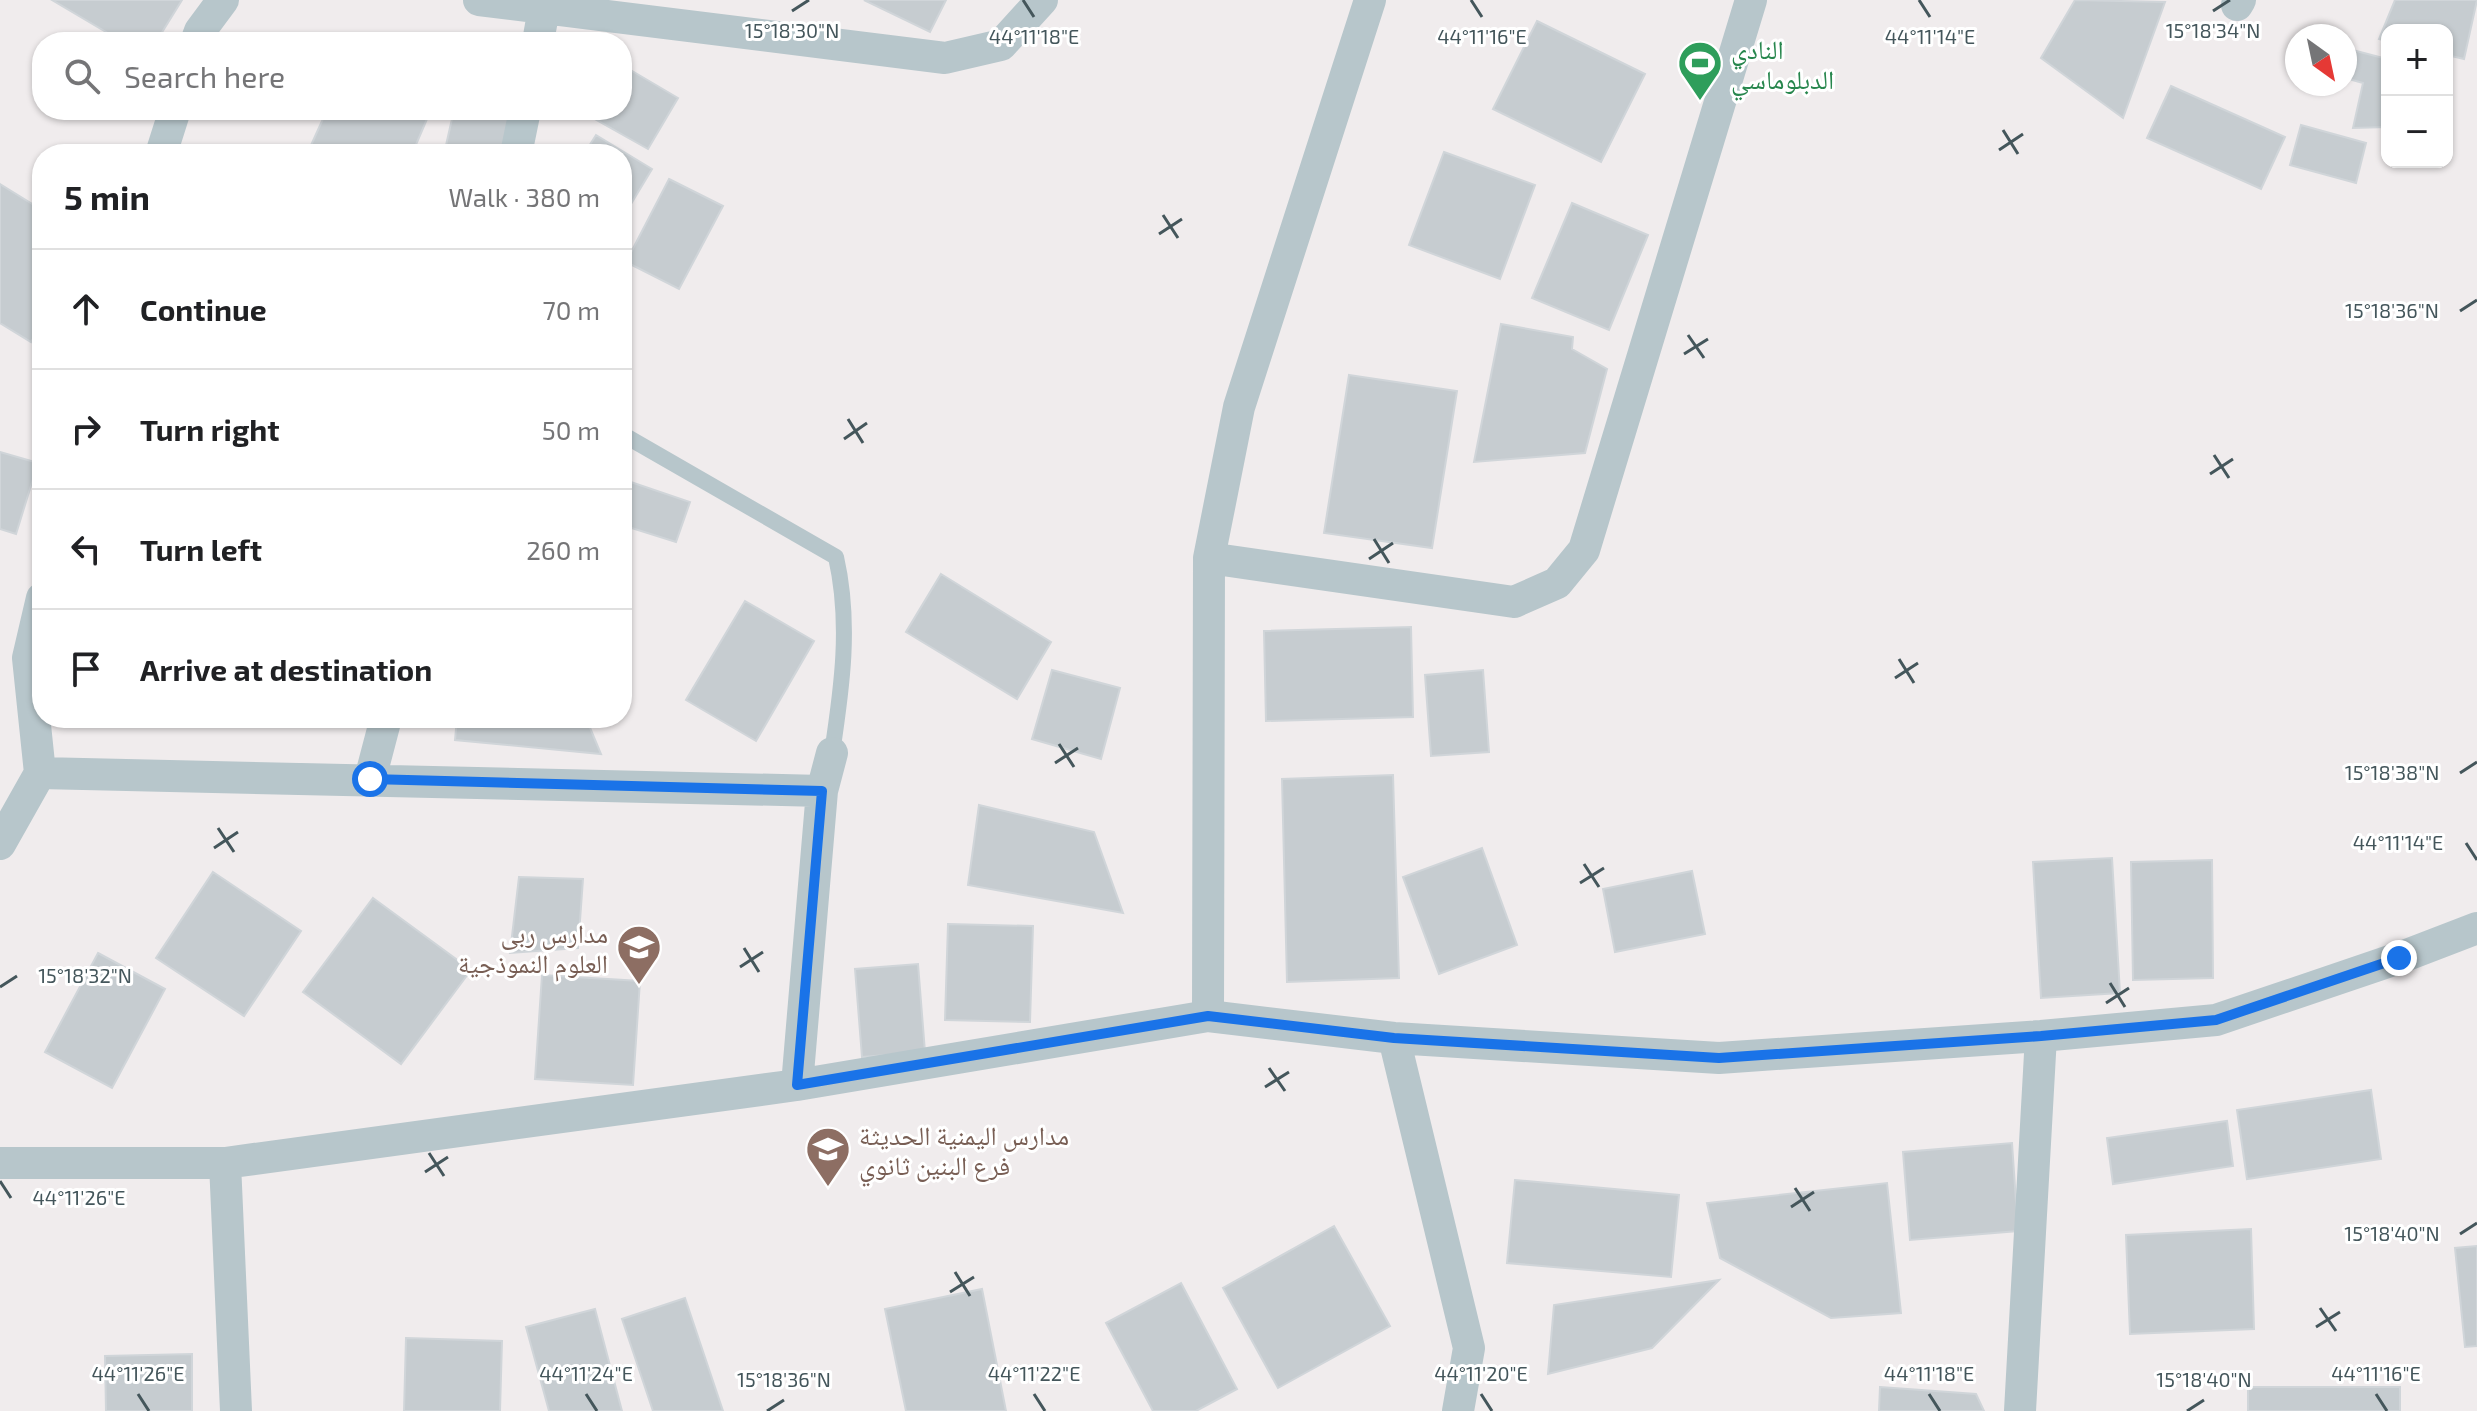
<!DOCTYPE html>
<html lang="en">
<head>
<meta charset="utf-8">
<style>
  :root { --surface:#fff; --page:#f6f6f6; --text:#202124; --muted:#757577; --line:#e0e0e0 }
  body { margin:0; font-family:"Exo 2","Noto Naskh Arabic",sans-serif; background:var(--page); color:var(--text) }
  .controls { position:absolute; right:24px; top:24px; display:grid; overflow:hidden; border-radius:16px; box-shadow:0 2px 6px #0004 }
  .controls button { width:72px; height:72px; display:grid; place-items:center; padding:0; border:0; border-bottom:2px solid var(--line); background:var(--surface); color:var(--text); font:40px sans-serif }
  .compass { position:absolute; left:2285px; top:24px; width:72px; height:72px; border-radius:50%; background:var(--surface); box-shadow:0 2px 6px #0004; rotate:147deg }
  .stop { position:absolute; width:24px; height:24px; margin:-18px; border:6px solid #1a73e8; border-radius:50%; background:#fff }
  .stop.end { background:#1a73e8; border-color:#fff; box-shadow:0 2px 8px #0008 }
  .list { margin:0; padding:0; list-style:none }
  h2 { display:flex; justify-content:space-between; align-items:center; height:104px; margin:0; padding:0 32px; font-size:34px }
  h2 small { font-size:26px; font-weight:400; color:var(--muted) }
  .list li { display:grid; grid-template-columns:52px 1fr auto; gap:24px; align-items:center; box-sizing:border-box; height:120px; padding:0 32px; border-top:2px solid var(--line) }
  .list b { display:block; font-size:30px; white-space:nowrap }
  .list em { font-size:26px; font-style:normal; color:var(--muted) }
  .icon { flex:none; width:44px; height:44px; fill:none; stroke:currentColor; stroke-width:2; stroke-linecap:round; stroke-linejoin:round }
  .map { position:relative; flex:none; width:2477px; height:1411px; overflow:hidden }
  .search { position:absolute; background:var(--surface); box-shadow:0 2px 6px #0004; left:32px; top:32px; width:600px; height:88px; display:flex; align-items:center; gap:20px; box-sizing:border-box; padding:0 28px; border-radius:32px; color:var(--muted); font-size:30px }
  .panel { position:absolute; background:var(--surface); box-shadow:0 2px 6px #0004; left:32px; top:144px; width:600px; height:584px; border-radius:32px }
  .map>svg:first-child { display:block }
  .building { fill:#c6ccd0; stroke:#d0d5d9; stroke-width:2 }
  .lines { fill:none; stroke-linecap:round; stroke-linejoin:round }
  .service { stroke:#b7c6cb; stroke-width:16 }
  .minor { stroke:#b7c6cb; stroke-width:32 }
  .route { stroke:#1a73e8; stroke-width:10 }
  .ticks { fill:none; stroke:#44565b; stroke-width:3 }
  .labels { text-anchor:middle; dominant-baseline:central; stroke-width:6; stroke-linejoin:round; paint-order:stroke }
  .leisure-label { font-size:26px; fill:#27864d; stroke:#fff; text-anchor:start }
  .education-label { font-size:26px; fill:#785e54; stroke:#fff; text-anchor:end }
  .ticks-label { font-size:20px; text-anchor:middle; fill:#44565b; stroke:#fff; stroke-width:6; stroke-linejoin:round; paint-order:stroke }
</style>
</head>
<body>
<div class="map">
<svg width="2477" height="1411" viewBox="0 0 2477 1411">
  <rect width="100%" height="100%" fill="#f0eced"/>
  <path class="building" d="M52,0H182L156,42H123Z
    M864,0H946L930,32Z
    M2075,0L2165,2L2123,118L2041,58Z
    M2395,0H2477L2464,59L2447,55V30H2387V41L2379,39Z
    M1537,21L1645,74L1601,162L1493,109Z
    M2345,48L2387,59V127L2353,128L2363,83L2345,78Z
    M622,65L678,98L648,149L586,114L588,110H622Z
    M2171,86L2285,137L2261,189L2147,138Z
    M327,110H425L430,112L412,154H307Z
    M454,110H511L501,154H444Z
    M2301,125L2366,143L2356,183L2290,165Z
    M596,135L652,169L622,219V154H584Z
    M1444,152L1535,185L1500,279L1409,245Z
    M669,179L723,206L679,289L626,262Z
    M0,184L42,210V324L31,342L0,323Z
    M1572,203L1648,235L1609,330L1532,298Z
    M1501,324L1573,337L1572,349L1607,369L1585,453L1474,462Z
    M1349,375L1457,391L1432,548L1324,533Z
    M0,452L38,463L16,534L0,529Z
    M622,479L690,502L676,542L622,525Z
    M941,574L1051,642L1017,699L906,632Z
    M745,601L814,641L756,741L686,700Z
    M1411,627L1413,717L1266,721L1264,631Z
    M1052,670L1120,688L1101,759L1032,739Z
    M1483,670L1489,752L1431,756L1425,675Z
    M457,718H586L601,754L455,740Z
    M1393,775L1399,978L1287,982L1282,779Z
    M979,805L1094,832L1123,913L968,885Z
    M1482,848L1517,945L1439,974L1403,877Z
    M2112,858L2120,993L2041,998L2033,862Z
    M2212,860L2213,978L2133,980L2131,862Z
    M1692,871L1705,934L1615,952L1603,889Z
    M213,872L301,931L244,1016L156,958Z
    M519,877L583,879L578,948L510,953Z
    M373,898L471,970L401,1064L303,992Z
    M948,924L1033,926L1030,1022L945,1020Z
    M98,953L165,989L112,1088L45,1052Z
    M918,964L925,1052L862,1057L855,969Z
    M542,975L640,981L633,1085L535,1079Z
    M2371,1090L2381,1159L2247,1179L2237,1110Z
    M2227,1121L2233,1166L2113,1184L2107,1138Z
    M2012,1143L2018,1231L1910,1240L1903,1152Z
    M1515,1180L1679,1195L1671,1277L1507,1263Z
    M1887,1183L1901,1313L1831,1318L1720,1258L1707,1203Z
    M1334,1226L1390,1326L1278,1388L1223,1288Z
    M2251,1229L2254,1329L2130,1334L2126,1235Z
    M2477,1246V1346L2465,1347L2455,1248Z
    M1719,1280L1652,1348L1548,1374L1554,1305Z
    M1181,1283L1237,1389L1196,1411H1153L1106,1323Z
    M982,1289L1006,1411H906L885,1309Z
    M685,1298L723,1411H653L622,1319Z
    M595,1309L622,1411H549L526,1327Z
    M406,1338L502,1341L500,1411H404Z
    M192,1354V1411H106L105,1356Z
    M1880,1387L1976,1394L1984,1411H1879Z
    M2248,1387H2400V1411H2248Z"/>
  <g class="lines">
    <path class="service" d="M622,434L836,557C851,623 842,687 832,753"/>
    <path class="minor" d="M479,0L945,58L1001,45L1042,0
      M2237,5L2240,0
      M196,42L200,31L223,0
      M538,42L544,8
      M161,154L175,110
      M516,154L525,110
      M1209,558L1239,407L1370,0
      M40,773L28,658L42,598
      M370,779L386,718
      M0,844L40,773L822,791
      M1208,1016L1209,558L1514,602L1557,583L1584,550L1751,0
      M1394,1038L1469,1348L1458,1411
      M797,1085L822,791L832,753
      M0,1163H225L797,1085L1208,1016L1394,1038L1719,1058L2041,1036L2216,1020L2399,958L2477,928
      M225,1163L236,1411
      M2020,1411L2041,1036"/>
  </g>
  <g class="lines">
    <path class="route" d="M370,779L822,791L797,1085L1208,1016L1394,1038L1719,1058L2041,1036L2216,1020L2399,958"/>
  </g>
  <path class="ticks" d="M1023,0L1034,17M1471,0L1482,17M1919,0L1930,17M792,11L809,0M2213,11L2230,0M2003,130L2018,154M1999,150L2023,134M1163,215L1178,238M1159,234L1182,219M2460,311L2477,300M1688,335L1704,358M1684,354L1708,339M848,419L863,443M844,439L867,423M2214,455L2229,478M2210,474L2233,459M1374,539L1389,563M1369,559L1393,543M1899,659L1914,683M1895,678L1918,663M1059,744L1074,767M1055,763L1078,748M2460,773L2477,762M218,828L234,852M2466,843L2477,860M214,848L238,832M1584,864L1599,887M1580,883L1604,868M744,948L759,972M740,967L763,952M2110,983L2125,1007M0,987L17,976M2106,1003L2129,988M1269,1068L1285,1091M1265,1087L1289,1072M429,1153L444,1176M425,1172L448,1157M0,1181L11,1198M1795,1188L1810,1211M1791,1207L1814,1192M2460,1234L2477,1223M955,1272L970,1296M950,1292L974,1277M2320,1308L2336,1331M2316,1327L2340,1312M138,1394L149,1411M586,1394L597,1411M1034,1394L1045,1411M1481,1394L1492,1411M1929,1394L1940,1411M2376,1394L2387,1411M767,1411L784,1400M2187,1411L2204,1400"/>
  <defs>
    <g id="stadium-pin" transform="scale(2.3)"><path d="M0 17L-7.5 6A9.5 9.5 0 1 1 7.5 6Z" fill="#2e9e5b" stroke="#fff"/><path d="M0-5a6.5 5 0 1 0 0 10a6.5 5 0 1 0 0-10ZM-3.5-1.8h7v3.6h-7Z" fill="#fff"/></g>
    <g id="school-pin" transform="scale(2.3)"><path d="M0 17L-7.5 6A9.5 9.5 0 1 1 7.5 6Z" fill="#8d6e63" stroke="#fff"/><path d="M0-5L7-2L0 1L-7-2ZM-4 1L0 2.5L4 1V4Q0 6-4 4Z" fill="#fff"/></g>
  </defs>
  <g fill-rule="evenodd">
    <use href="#stadium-pin" x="1700" y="63"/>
    <use href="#school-pin" x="639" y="947"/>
    <use href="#school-pin" x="828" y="1149"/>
  </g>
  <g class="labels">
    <g class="leisure-label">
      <text x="1731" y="48">النادي<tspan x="1731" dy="30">الدبلوماسي</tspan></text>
    </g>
    <g class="education-label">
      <text x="608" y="932">مدارس ربى<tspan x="608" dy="30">العلوم النموذجية</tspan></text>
      <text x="859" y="1134" text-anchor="start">مدارس اليمنية الحديثة<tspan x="859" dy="30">فرع البنين ثانوي</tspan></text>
    </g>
  </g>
  <g class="ticks-label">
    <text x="792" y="38">15°18'30"N</text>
    <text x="2213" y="38">15°18'34"N</text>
    <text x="1034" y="44">44°11'18"E</text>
    <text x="1482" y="44">44°11'16"E</text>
    <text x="1930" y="44">44°11'14"E</text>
    <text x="2392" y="318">15°18'36"N</text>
    <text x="2392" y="780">15°18'38"N</text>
    <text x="2398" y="850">44°11'14"E</text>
    <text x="85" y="983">15°18'32"N</text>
    <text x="79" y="1205">44°11'26"E</text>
    <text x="2392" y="1241">15°18'40"N</text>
    <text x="138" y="1381">44°11'26"E</text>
    <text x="586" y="1381">44°11'24"E</text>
    <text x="1034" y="1381">44°11'22"E</text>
    <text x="1481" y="1381">44°11'20"E</text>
    <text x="1929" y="1381">44°11'18"E</text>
    <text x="2376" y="1381">44°11'16"E</text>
    <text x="784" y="1387">15°18'36"N</text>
    <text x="2204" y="1387">15°18'40"N</text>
  </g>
</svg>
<div class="controls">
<button>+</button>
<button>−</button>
</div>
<svg class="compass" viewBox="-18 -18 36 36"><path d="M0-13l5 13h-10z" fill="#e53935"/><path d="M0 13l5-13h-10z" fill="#757577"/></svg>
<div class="stop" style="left:370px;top:779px"></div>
<div class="stop end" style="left:2399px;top:958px"></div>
<div class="search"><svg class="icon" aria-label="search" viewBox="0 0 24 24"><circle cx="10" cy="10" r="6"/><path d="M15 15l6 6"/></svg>Search here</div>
<section class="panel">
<h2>5 min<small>Walk · 380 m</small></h2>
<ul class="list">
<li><svg class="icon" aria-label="ahead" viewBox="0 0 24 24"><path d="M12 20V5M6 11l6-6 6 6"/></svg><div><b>Continue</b></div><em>70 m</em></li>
<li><svg class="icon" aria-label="right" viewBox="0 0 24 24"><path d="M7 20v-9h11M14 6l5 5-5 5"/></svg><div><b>Turn right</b></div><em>50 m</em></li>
<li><svg class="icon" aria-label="left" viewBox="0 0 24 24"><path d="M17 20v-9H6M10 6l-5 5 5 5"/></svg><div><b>Turn left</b></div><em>260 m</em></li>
<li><svg class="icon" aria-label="arrive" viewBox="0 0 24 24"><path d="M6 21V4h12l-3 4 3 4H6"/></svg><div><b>Arrive at destination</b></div></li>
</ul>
</section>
</div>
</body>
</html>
